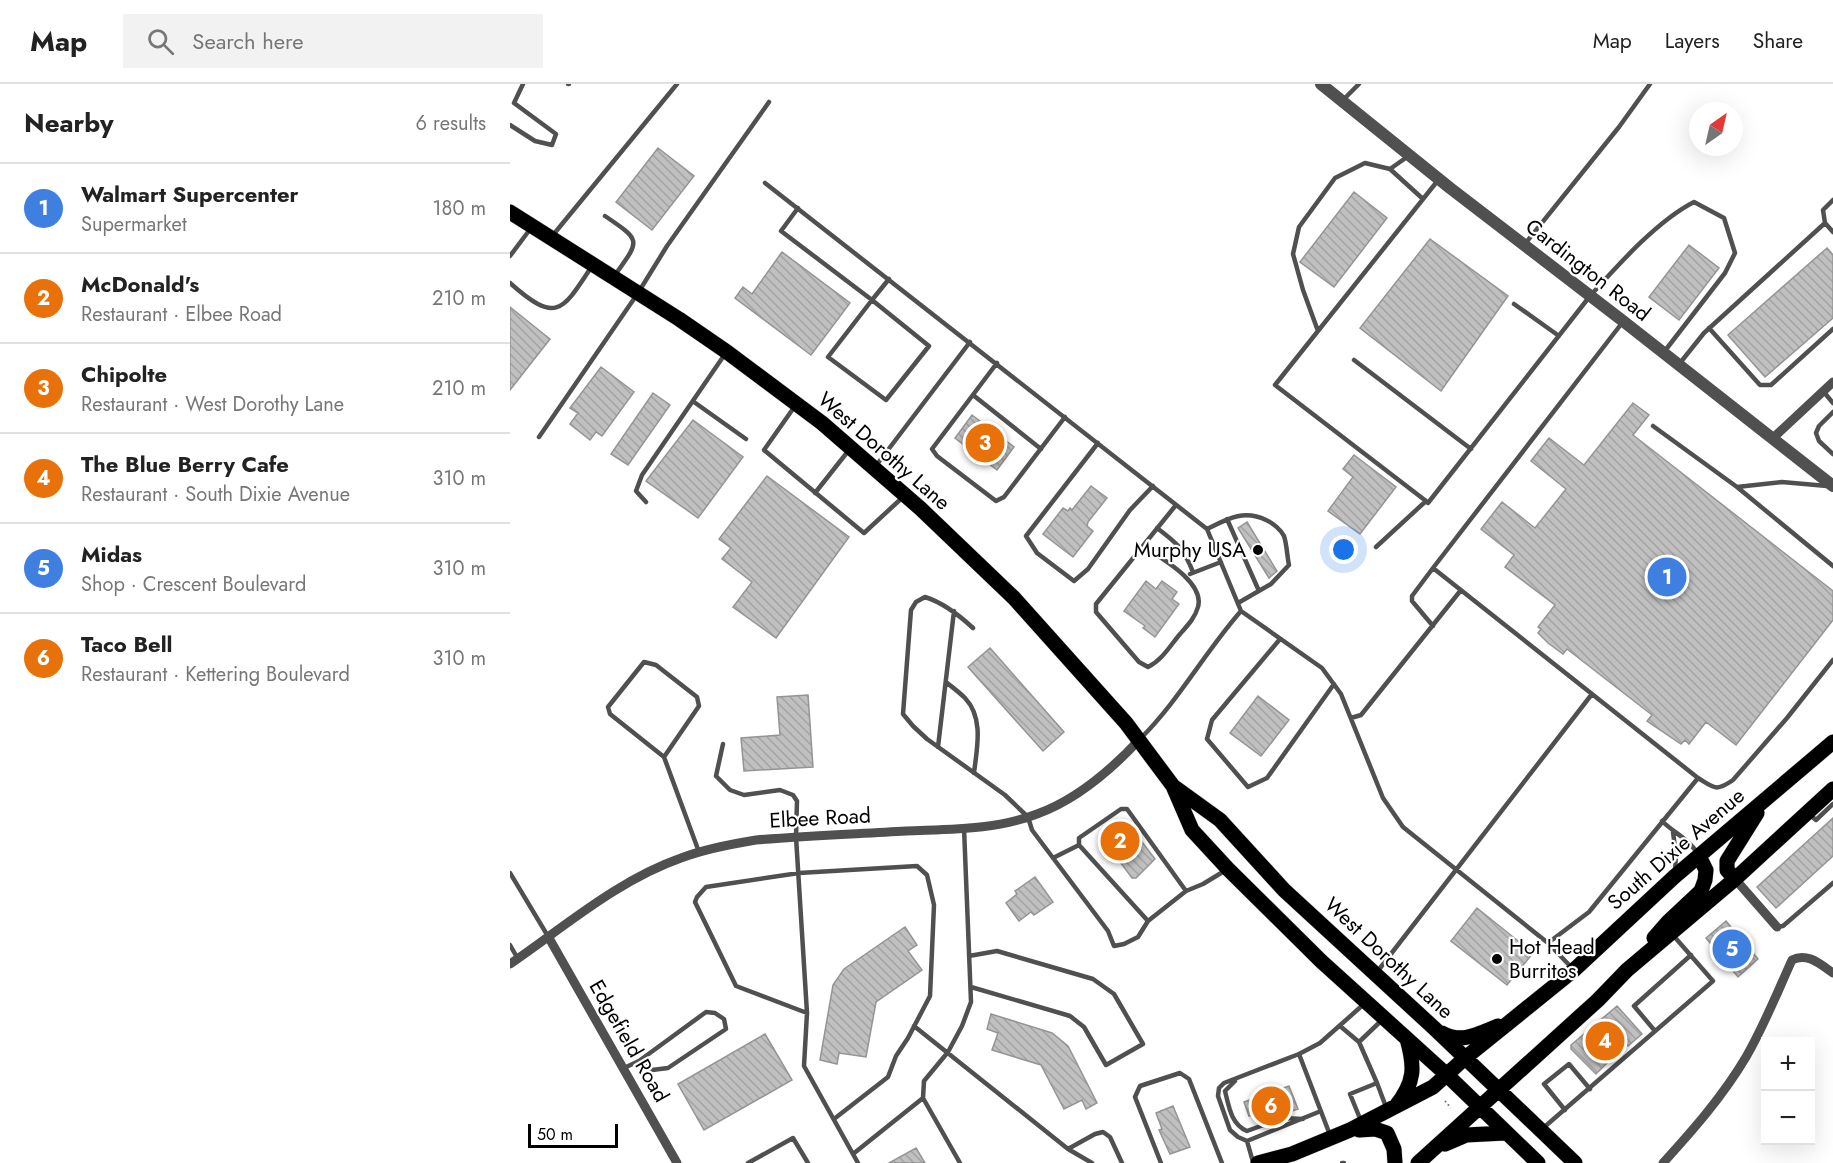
<!DOCTYPE html>
<html lang="en">
<head>
<meta charset="utf-8">
<style>
  :root { --surface:#fff; --page:#f2f2f2; --text:#222; --muted:#767676; --line:#e0e0e0; --accent:#7c3aed }
  body { margin:0; font-family:Jost,sans-serif; background:var(--page); color:var(--text) }
  .controls { position:absolute; right:18px; bottom:18px; display:grid; overflow:hidden; border-radius:0px; box-shadow:0 6px 24px #0002 }
  .controls button { width:54px; height:54px; display:grid; place-items:center; padding:0; border:0; border-bottom:2px solid var(--line); background:var(--surface); color:var(--text); font:30px sans-serif }
  .compass { position:absolute; left:1179px; top:18px; width:54px; height:54px; border-radius:50%; background:var(--surface); box-shadow:0 6px 24px #0002; rotate:34deg }
  .scale { position:absolute; left:18px; bottom:15px; width:90px; box-sizing:border-box; padding-left:6px; border:3px solid #000; border-top:0; font-size:16px; line-height:21px; white-space:nowrap; color:#000; -webkit-text-stroke:4px #fff; paint-order:stroke }
  .you { position:absolute; left:834px; top:466px; width:21px; height:21px; margin:-15px; border:4px solid #fff; border-radius:50%; background:#1a73e8; box-shadow:0 0 0 9px #1a73e833 }
  .badge { display:grid; place-items:center; width:39px; height:39px; border-radius:50%; background:var(--accent); color:#fff; font-size:20px; font-weight:700 }
  .pin { position:absolute; translate:-50% -50%; border:3px solid #fff; box-shadow:0 2px 6px #0006 }
  .list { margin:0; padding:0; list-style:none }
  h2 { display:flex; justify-content:space-between; align-items:center; height:78px; margin:0; padding:0 24px; font-size:26px }
  h2 small { font-size:20px; font-weight:400; color:var(--muted) }
  .list li { display:grid; grid-template-columns:39px 1fr auto; gap:18px; align-items:center; box-sizing:border-box; height:90px; padding:0 24px; border-top:2px solid var(--line) }
  .list b { display:block; font-size:22px; white-space:nowrap }
  .list p { margin:0; font-size:20px; white-space:nowrap; color:var(--muted) }
  .list em { font-size:20px; font-style:normal; color:var(--muted) }
  .icon { flex:none; width:33px; height:33px; fill:none; stroke:currentColor; stroke-width:2; stroke-linecap:round; stroke-linejoin:round }
  .map { position:relative; flex:none; width:1323px; height:1079px; overflow:hidden }
  header { display:flex; align-items:center; gap:36px; box-sizing:border-box; height:84px; padding:0 30px; background:var(--surface); border-bottom:2px solid var(--line) }
  header strong { font-size:28px }
  nav { display:flex; gap:33px; margin-inline-start:auto; font-size:21px }
  .search { width:420px; height:54px; background:var(--page); display:flex; align-items:center; gap:15px; box-sizing:border-box; padding:0 21px; border-radius:0px; color:var(--muted); font-size:22px }
  main { display:flex }
  aside { flex:1; background:var(--surface) }
  .map>svg:first-child { display:block }
  .building { fill:url(#building-back-hatch); stroke:#949494; stroke-width:1.5 }
  .lines { fill:none; stroke-linecap:round; stroke-linejoin:round }
  .primary-casing { stroke:#dbdbdb; stroke-width:16 }
  .path { stroke:#727272; stroke-width:2; stroke-dasharray:1.5 3; stroke-linecap:butt }
  .service { stroke:#505050; stroke-width:4.5 }
  .minor { stroke:#505050; stroke-width:9 }
  .tertiary { stroke:#505050; stroke-width:12 }
  .primary { stroke:#000; stroke-width:15 }
  .poi-dot { fill:#000; stroke:#fff; stroke-width:2 }
  .labels { text-anchor:middle; dominant-baseline:central; stroke-width:4.5; stroke-linejoin:round; paint-order:stroke }
  .street-label { font-size:21px; fill:#000; stroke:#fff }
  .poi-label { font-size:21px; fill:#000; stroke:#fff; text-anchor:end }
</style>
</head>
<body>
<header>
<strong>Map</strong>
<div class="search"><svg class="icon" aria-label="search" viewBox="0 0 24 24"><circle cx="10" cy="10" r="6"/><path d="M15 15l6 6"/></svg>Search here</div>
<nav><a>Map</a><a>Layers</a><a>Share</a></nav>
</header>
<main>
<aside>
<h2>Nearby<small>6 results</small></h2>
<ul class="list">
<li><span class="badge" style="background:#3f7fe0">1</span><div><b>Walmart Supercenter</b><p>Supermarket</p></div><em>180 m</em></li>
<li><span class="badge" style="background:#e8710a">2</span><div><b>McDonald's</b><p>Restaurant · Elbee Road</p></div><em>210 m</em></li>
<li><span class="badge" style="background:#e8710a">3</span><div><b>Chipolte</b><p>Restaurant · West Dorothy Lane</p></div><em>210 m</em></li>
<li><span class="badge" style="background:#e8710a">4</span><div><b>The Blue Berry Cafe</b><p>Restaurant · South Dixie Avenue</p></div><em>310 m</em></li>
<li><span class="badge" style="background:#3f7fe0">5</span><div><b>Midas</b><p>Shop · Crescent Boulevard</p></div><em>310 m</em></li>
<li><span class="badge" style="background:#e8710a">6</span><div><b>Taco Bell</b><p>Restaurant · Kettering Boulevard</p></div><em>310 m</em></li>
</ul>
</aside>
<div class="map">
<svg width="1323" height="1079" viewBox="0 0 1323 1079">
  <defs>
    <pattern id="building-back-hatch" width="6" height="6" patternUnits="userSpaceOnUse" patternTransform="scale(1.5)"><rect width="6" height="6" fill="#c0c0c0"/><path d="M-1 5l2 2M0 0l6 6M5-1l2 2" fill="none" stroke="#a3a3a3"/></pattern>
  </defs>
  <rect width="100%" height="100%" fill="#fff"/>
  <path class="building" d="M148,64L184,92L142,146L106,118Z
    M844,108L877,134L824,203L790,178Z
    M920,155L998,212L931,307L850,244Z
    M1179,161L1209,184L1169,236L1139,213Z
    M1317,164L1323,171V234L1255,293L1218,251Z
    M272,168L340,219L301,271L225,214L233,203L242,210Z
    M0,223L40,255L0,306Z
    M91,283L124,308L92,352L86,348L80,356L60,340L68,329L60,324Z
    M143,309L160,321L118,381L101,370Z
    M1123,319L1139,331L1123,351L1323,507V536L1226,661L1196,638L1179,660L1175,656L1171,660L1137,637L1142,631L1057,565L1053,570L1038,559L1028,549L1031,545L1028,543L1045,521L995,483L1004,471L971,445L992,418L1025,444L1056,405L1021,377L1039,354L1074,381Z
    M462,331L504,363L487,386L445,354Z
    M183,336L233,373L188,434L136,397Z
    M844,371L886,403L850,450L818,427L843,393L833,385Z
    M257,392L339,453L266,554L223,523L242,498L212,475L221,464L209,455Z
    M581,402L597,414L578,438L577,442L583,447L563,473L533,450L553,424L558,427L560,424L562,426Z
    M737,438L767,487L759,494L728,444Z
    M636,497L646,505L652,497L667,508L662,515L669,520L645,553L633,544L635,542L614,527Z
    M480,564L554,648L533,667L458,583Z
    M298,611L303,683L234,687L231,654L270,651L267,613Z
    M748,612L779,636L751,672L720,649Z
    M1323,734V772L1266,824L1247,803Z
    M616,737L645,775L626,794H622L593,755Z
    M525,793L543,818L524,831L521,828L509,837L496,819L507,810L505,807Z
    M967,824L1023,869L997,901L941,857Z
    M1216,837L1248,875L1228,893L1196,854Z
    M395,843L407,861L398,867L412,886L366,918L356,973L329,969L327,980L310,976L323,901L334,885Z
    M1107,922L1132,950L1118,962L1116,960L1086,990L1061,965V961Z
    M481,930L542,949L558,962L587,1019L576,1025L572,1016L554,1025L531,981L482,966L488,949L477,945Z
    M255,950L282,996L194,1046L168,1000Z
    M779,1002L788,1025L749,1038L746,1030L739,1032L734,1018Z
    M663,1022L680,1063L660,1070L649,1046L652,1045L646,1029Z
    M406,1064L415,1079H379Z"/>
  <g class="lines">
    <g class="primary-casing">
      <path id="primary" d="M0,128L169,235L217,268L312,339L411,425L504,514L616,639L663,702L682,746L718,785L811,877L937,991L1028,1079
        M663,702L710,736L774,806L924,944L1065,1079
        M1225,795L1217,786V777L1247,729
        M1144,854L1158,838L1191,807L1195,796L1196,786L1189,772
        M932,949C952,960 968,950 988,942
        M886,1022C905,998 905,983 897,955
        M849,1046L865,1045L877,1049L884,1065L885,1079
        M935,1060L956,1051L995,1049
        M748,1079L782,1070L840,1046L923,1003L955,974L1064,886L1164,793L1323,658
        M908,1079L1088,916L1117,886L1225,795L1323,705"/>
    </g>
    <path class="path" d="M935,1017L941,1024"/>
    <path class="service" d="M58,0H59
      M834,15L849,0
      M0,41L25,57L42,61L46,50L4,19L13,0
      M880,85L913,115
      M929,95L765,301L916,417L918,419L1080,212C1108,181 1147,137 1184,118L1214,134L1225,169L1215,189L1154,268
      M255,99L697,445L731,527
      M288,124L271,147L362,216L379,195
      M95,132C132,157 130,156 105,191
      M1315,139L1313,126L1323,116
      M43,151L167,0
      M1014,161L1109,43L1140,0
      M0,172L21,144
      M0,199C46,240 52,228 82,182
      M362,216L419,262L376,316L318,273Z
      M1004,220L1049,252
      M1112,239L923,484L1188,694C1204,704 1206,708 1223,696L1277,634L1323,576
      M1199,244L1250,301H1261L1323,245
      M808,247L793,206L783,170L789,143L825,94L855,79L880,85L897,73
      M844,276L961,365
      M487,279L422,365L427,372L486,417L494,413L555,333
      M1170,279L1194,249L1315,139L1323,148
      M1313,307L1323,319
      M463,311L531,365
      M184,318L236,355
      M285,322L254,366L354,449L393,413
      M1323,328L1309,342L1306,349L1309,357L1323,370
      M1143,342L1227,403L1272,398L1317,402
      M29,353L128,209L157,162L259,18
      M588,359L516,452L527,469L564,497L578,485L620,426L643,402
      M365,383L460,258
      M1227,403L1323,482
      M305,409L339,366
      M136,418L126,407L132,391L215,270
      M717,435L749,507
      M647,444C667,459 674,465 683,488
      M697,445C717,435 734,425 756,436C763,439 771,446 774,452C777,461 777,472 779,481L761,500L728,519
      M633,462C651,474 695,498 688,523C685,534 677,542 670,550C660,562 652,576 638,583L629,578L586,528V520L666,421
      M866,463L916,417
      M680,490L711,478
      M923,542L902,517V512L923,484
      M463,544C449,531 434,519 415,513L406,518L401,526L393,630L403,642L417,655L495,711L518,733L522,746L598,847L604,862L614,860L628,853L638,837L676,807L693,800L716,786
      M770,555L702,636L697,655L738,703L757,694L824,600
      M436,598C442,603 449,608 455,614C474,634 467,664 464,689
      M841,634L851,631L951,506
      M631,654C669,616 695,568 731,527L812,584L831,610L873,714L893,743L1038,859L1062,884
      M213,660L206,692L220,706L234,711L270,706L283,711L287,717L286,753L297,929L294,982L348,1079
      M428,663L444,527
      M154,673L100,630L98,623L134,578L146,581L187,613L189,622L154,673L189,768
      M1299,730L1306,736L1323,720
      M1152,737C1164,749 1179,755 1188,770
      M1163,748L1166,771L1165,787
      M543,774L569,761
      M0,789L39,854
      M638,837L569,761V754L611,725H617L676,807
      M1267,843L1273,842L1323,799
      M1038,859L1079,828L1188,694
      M0,861L8,875
      M459,872L487,867L583,895L604,910L633,960L596,981L574,943L560,932L461,903
      M867,888L1082,610
      M297,929L226,902L185,818L187,813L196,803L289,789L407,782L417,791L424,821L420,912L398,954L386,972L378,993L324,1035
      M404,942L558,1065L582,1079
      M830,942L849,958L872,936
      M1145,947L1124,922L1181,871
      M849,958L867,999
      M114,984L129,977L142,986L158,984L216,945L214,935L205,929L196,928L129,977
      M725,997L715,1007C719,1023 721,1040 737,1047L773,1034L793,1035
      M1055,1026L1034,1000L1059,980L1080,1005
      M851,1037L840,1010L867,999L876,1023
      M1032,1045L1203,897L1162,850
      M820,1051L789,970L810,959L854,920
      M737,1057L811,1027
      M558,1065L585,1050L593,1048L600,1053L612,1079
      M343,1070L413,1014
      M743,1078L737,1057L728,1053L720,1046L708,1012L709,1004L714,999L789,970
      M238,1079L283,1054L298,1079
      M450,1079L413,1014L414,997L438,968L452,942L461,918L454,744
      M651,1079L625,1013L630,1002L670,989L679,995L712,1079
      M832,1079H834"/>
    <path class="minor" d="M1262,355L1323,298
      M1225,795L1267,843
      M39,854L167,1079
      M0,880C54,843 108,796 171,774C195,765 221,760 246,756C296,752 346,750 396,747C439,745 486,746 527,730C566,716 601,686 629,656
      M1153,1079C1183,1046 1213,1012 1236,973C1254,942 1267,909 1282,876C1297,868 1310,880 1323,889"/>
    <path class="tertiary" d="M811,0L940,104L1113,237L1323,402"/>
    <use href="#primary" class="primary"/>
  </g>
  <g class="poi-dot">
    <circle cx="748" cy="466" r="6"/>
    <circle cx="987" cy="875" r="6"/>
  </g>
  <g class="labels">
    <g class="street-label">
      <text transform="translate(1078 186) rotate(38)">Cardington Road</text>
      <text transform="translate(374 367) rotate(41)">West Dorothy Lane</text>
      <text transform="translate(310 734) rotate(-3)">Elbee Road</text>
      <text transform="translate(1166 765) rotate(-41)">South Dixie Avenue</text>
      <text transform="translate(879 874) rotate(43)">West Dorothy Lane</text>
      <text transform="translate(119 957) rotate(60)">Edgefield Road</text>
    </g>
    <g class="poi-label">
      <text x="736" y="466">Murphy USA</text>
      <text x="999" y="863" text-anchor="start">Hot Head<tspan x="999" dy="24">Burritos</tspan></text>
    </g>
  </g>
</svg>
<div class="controls">
<button>+</button>
<button>−</button>
</div>
<svg class="compass" viewBox="-18 -18 36 36"><path d="M0-13l5 13h-10z" fill="#e53935"/><path d="M0 13l5-13h-10z" fill="#767676"/></svg>
<div class="scale">50 m</div>
<div class="you"></div>
<div class="pin badge" style="left:1157px;top:493px;background:#3f7fe0">1</div>
<div class="pin badge" style="left:610px;top:757px;background:#e8710a">2</div>
<div class="pin badge" style="left:475px;top:359px;background:#e8710a">3</div>
<div class="pin badge" style="left:1095px;top:957px;background:#e8710a">4</div>
<div class="pin badge" style="left:1222px;top:865px;background:#3f7fe0">5</div>
<div class="pin badge" style="left:761px;top:1022px;background:#e8710a">6</div>
</div>
</main>
</body>
</html>
